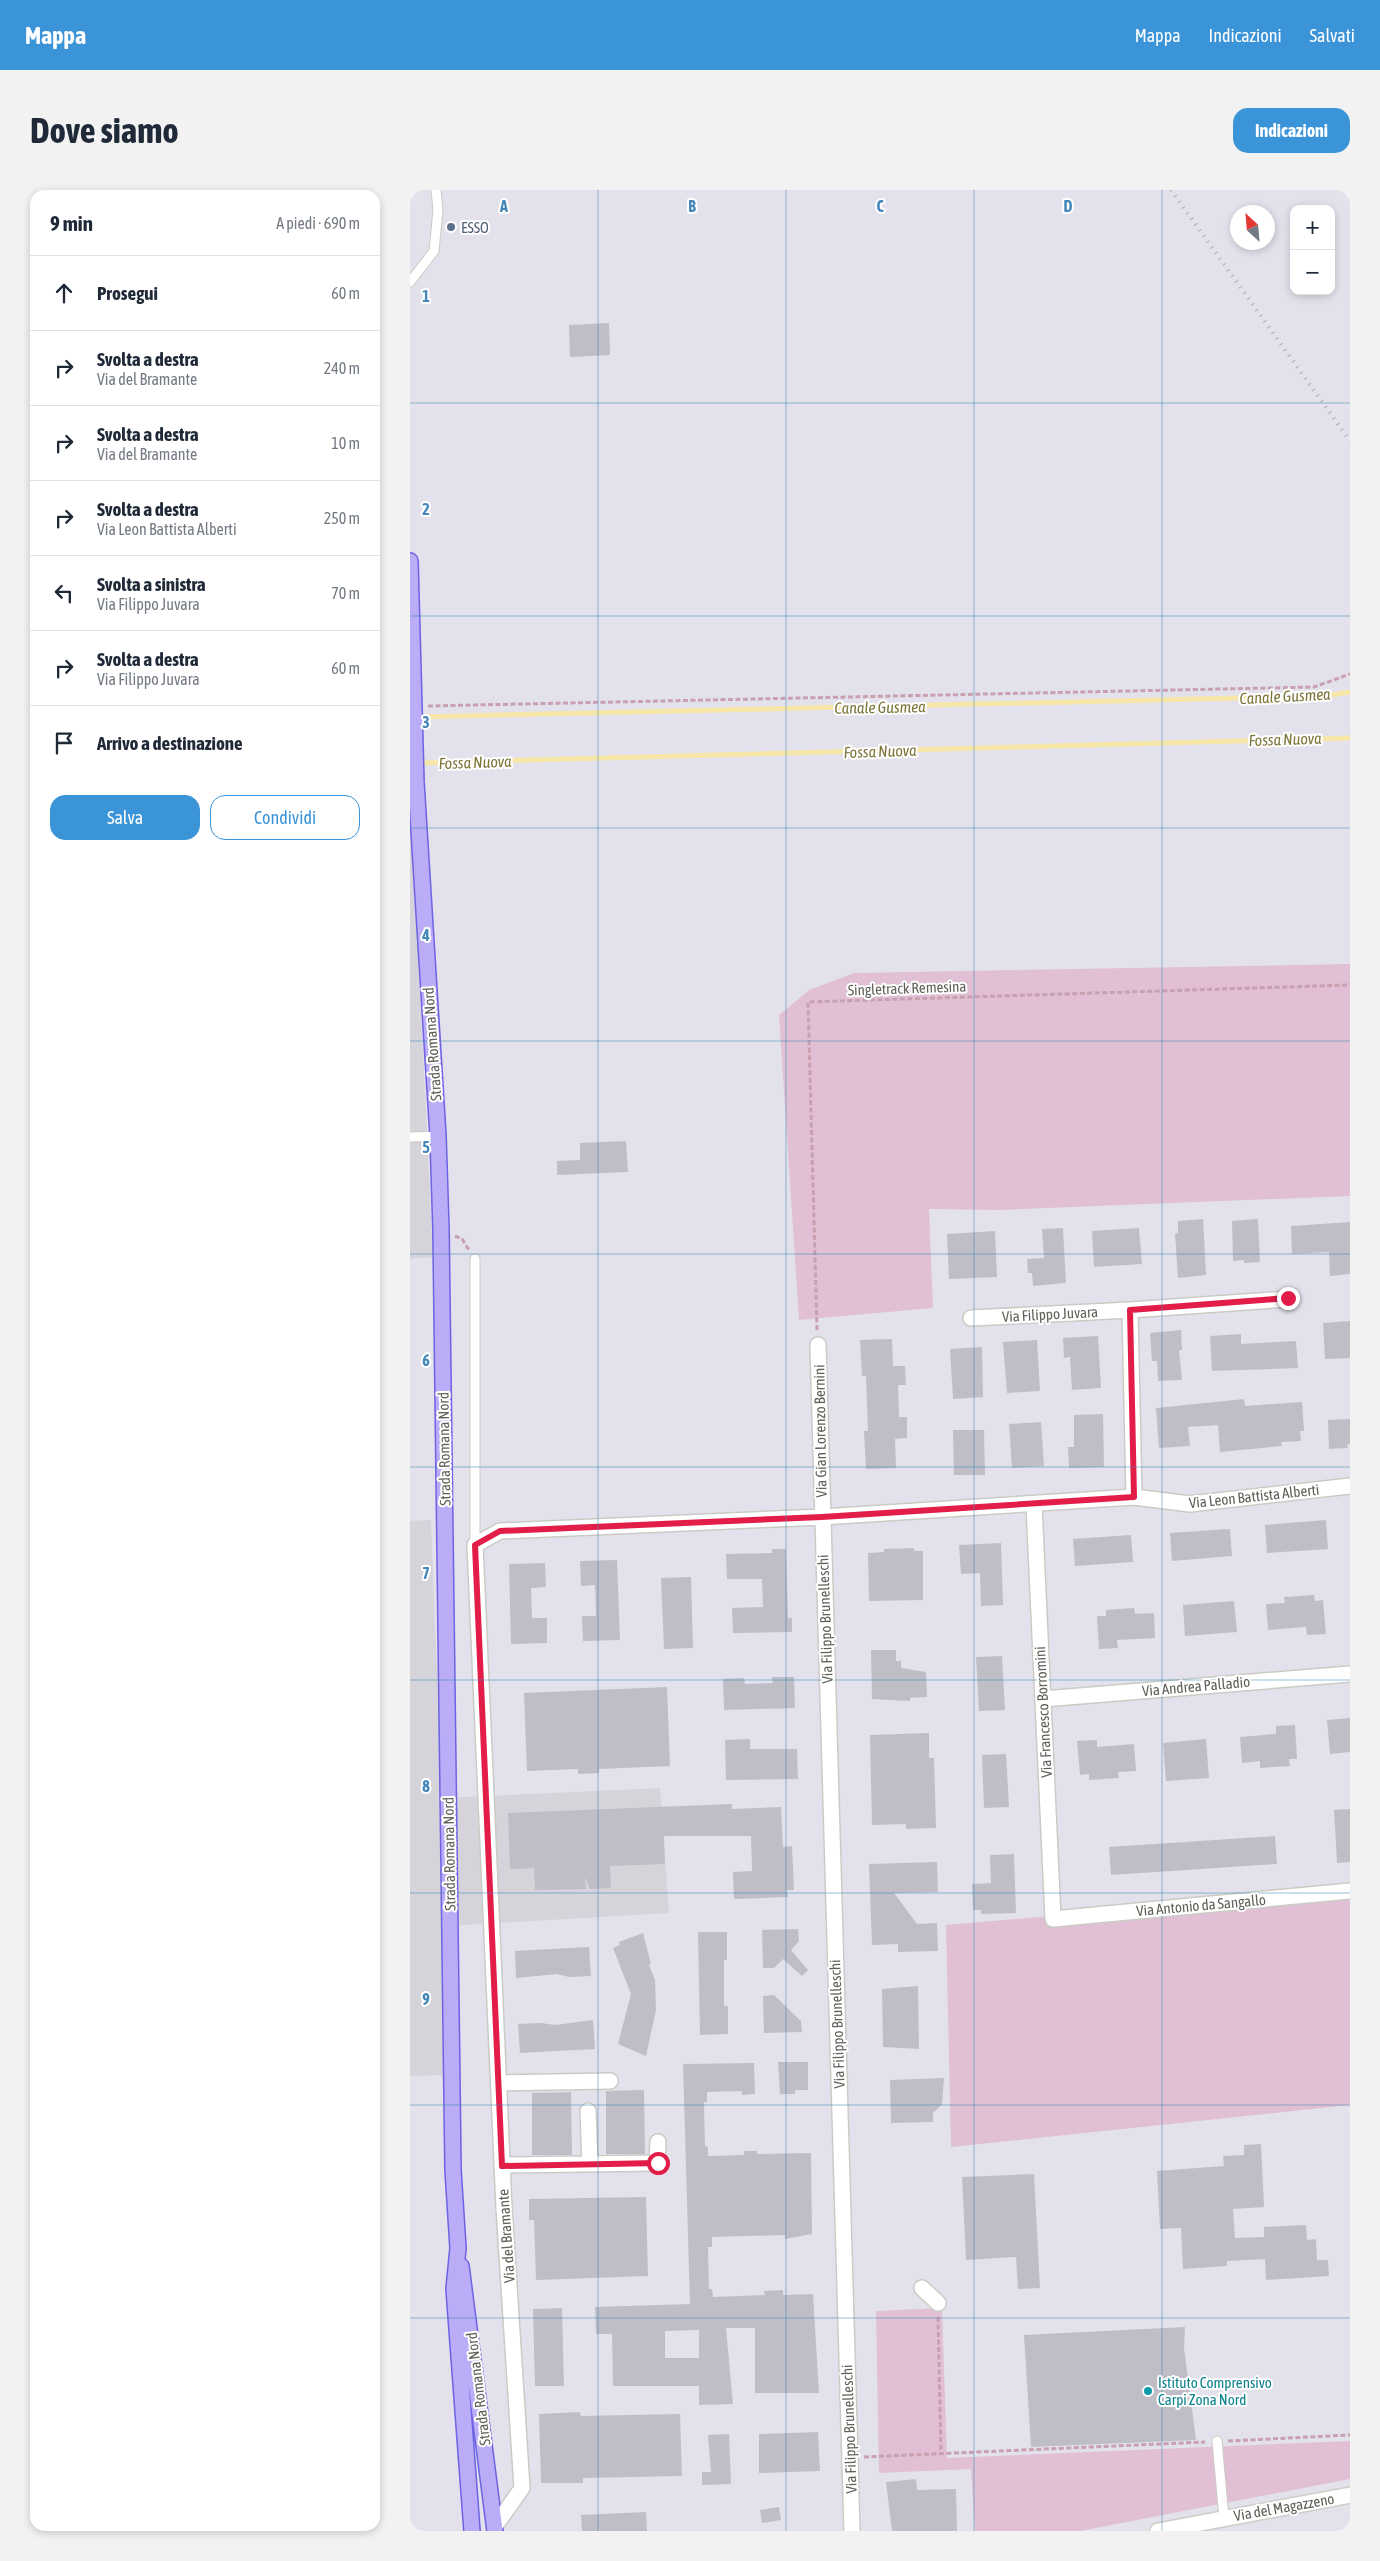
<!DOCTYPE html>
<html lang="it">
<head>
<meta charset="utf-8">
<style>
  :root { --surface:#fff; --page:#f2f2f3; --text:#1f2937; --muted:#747a83; --line:#e0e1e3; --accent:#3b94d8 }
  body { margin:0; font-family:"Asap Condensed",sans-serif; background:var(--page); color:var(--text) }
  .controls { position:absolute; right:15px; top:15px; display:grid; overflow:hidden; border-radius:10px; box-shadow:0 2px 8px #0003 }
  .controls button { width:45px; height:45px; display:grid; place-items:center; padding:0; border:0; border-bottom:1px solid var(--line); background:var(--surface); color:var(--text); font:25px sans-serif }
  .compass { position:absolute; left:820px; top:15px; width:45px; height:45px; border-radius:50%; background:var(--surface); box-shadow:0 2px 8px #0003; rotate:334deg }
  .stop { position:absolute; width:15px; height:15px; margin:-11px; border:4px solid #e11d48; border-radius:50%; background:#fff }
  .stop.end { background:#e11d48; border-color:#fff; box-shadow:0 1px 5px #0008 }
  .list { margin:0; padding:0; list-style:none }
  h2 { display:flex; justify-content:space-between; align-items:center; height:65px; margin:0; padding:0 20px; font-size:21px }
  h2 small { font-size:16px; font-weight:400; color:var(--muted) }
  .list li { display:grid; grid-template-columns:32px 1fr auto; gap:15px; align-items:center; box-sizing:border-box; height:75px; padding:0 20px; border-top:1px solid var(--line) }
  .list b { display:block; font-size:19px; white-space:nowrap }
  .list p { margin:0; font-size:16px; white-space:nowrap; color:var(--muted) }
  .list em { font-size:16px; font-style:normal; color:var(--muted) }
  .actions { display:flex; gap:10px; padding:15px 20px }
  .actions a { flex:1; padding:11px 0; border:1px solid var(--accent); border-radius:15px; text-align:center; font-size:18px; color:var(--accent) }
  .actions .main { background:var(--accent); color:#fff }
  .icon { flex:none; width:28px; height:28px; fill:none; stroke:currentColor; stroke-width:2; stroke-linecap:round; stroke-linejoin:round }
  .map { position:relative; flex:none; width:940px; height:2341px; overflow:hidden; border-radius:15px }
  header { display:flex; align-items:center; gap:30px; box-sizing:border-box; height:70px; padding:0 25px; background:var(--accent); color:#fff }
  header strong { font-size:24px }
  nav { display:flex; gap:28px; margin-inline-start:auto; font-size:18px }
  .intro { display:flex; align-items:center; justify-content:space-between; box-sizing:border-box; height:120px; padding:0 30px }
  h1 { margin:0; font-size:35px }
  .button { padding:12px 22px; border-radius:15px; background:var(--accent); color:#fff; font-size:18px; font-weight:700 }
  main { display:flex; gap:30px; padding:0 30px }
  aside { flex:1; background:var(--surface); border-radius:15px; box-shadow:0 2px 8px #0003 }
  .map>svg:first-child { display:block }
  .industrial { fill:#d5d4da }
  .green { fill:#e1c0d5 }
  .lines { fill:none; stroke-linecap:round; stroke-linejoin:round }
  .stream { stroke:#f6e6a7; stroke-width:5 }
  .building { fill:#bfbec7; fill-rule:evenodd }
  .lane-casing { stroke:#cbcbc5; stroke-width:11 }
  .street-casing { stroke:#cbcbc5; stroke-width:18 }
  .secondary-casing { stroke:#cdcdc5; stroke-width:18 }
  .primary-casing { stroke:#6d63e3; stroke-width:18 }
  .path { stroke:#c9a0af; stroke-width:3; stroke-dasharray:5 2.5; stroke-linecap:butt }
  .lane { stroke:#fff; stroke-width:9 }
  .street { stroke:#fff; stroke-width:15 }
  .secondary { stroke:#fff; stroke-width:15 }
  .primary { stroke:#baacf7; stroke-width:15 }
  .rail { stroke:#ababaa; stroke-width:4; stroke-dasharray:1 6; stroke-linecap:butt }
  .route { stroke:#e11d48; stroke-width:6 }
  .grid { fill:none; stroke:#4487b8; stroke-width:1; stroke-opacity:0.55 }
  .service-dot { fill:#5c6f8a; stroke:#fff; stroke-width:2 }
  .culture-dot { fill:#0f9aa8; stroke:#fff; stroke-width:2 }
  .labels { text-anchor:middle; dominant-baseline:central; stroke-width:4; stroke-linejoin:round; paint-order:stroke }
  .service-label { font-size:15px; fill:#4e5e75; stroke:#fff; text-anchor:start }
  .street-label { font-size:15px; fill:#61615a; stroke:#fff }
  .culture-label { font-size:15px; fill:#0d838f; stroke:#fff; text-anchor:start }
  .water-label { font-size:16px; font-style:italic; fill:#7d7438; stroke:#fff }
  .grid-label { font-size:16px; text-anchor:middle; font-weight:bold; fill:#4487b8; stroke:#fff; stroke-width:4; stroke-linejoin:round; paint-order:stroke }
</style>
</head>
<body>
<header>
<strong>Mappa</strong>
<nav><a>Mappa</a><a>Indicazioni</a><a>Salvati</a></nav>
</header>
<div class="intro"><h1>Dove siamo</h1><a class="button">Indicazioni</a></div>
<main>
<aside>
<h2>9 min<small>A piedi · 690 m</small></h2>
<ul class="list">
<li><svg class="icon" aria-label="ahead" viewBox="0 0 24 24"><path d="M12 20V5M6 11l6-6 6 6"/></svg><div><b>Prosegui</b></div><em>60 m</em></li>
<li><svg class="icon" aria-label="right" viewBox="0 0 24 24"><path d="M7 20v-9h11M14 6l5 5-5 5"/></svg><div><b>Svolta a destra</b><p>Via del Bramante</p></div><em>240 m</em></li>
<li><svg class="icon" aria-label="right" viewBox="0 0 24 24"><path d="M7 20v-9h11M14 6l5 5-5 5"/></svg><div><b>Svolta a destra</b><p>Via del Bramante</p></div><em>10 m</em></li>
<li><svg class="icon" aria-label="right" viewBox="0 0 24 24"><path d="M7 20v-9h11M14 6l5 5-5 5"/></svg><div><b>Svolta a destra</b><p>Via Leon Battista Alberti</p></div><em>250 m</em></li>
<li><svg class="icon" aria-label="left" viewBox="0 0 24 24"><path d="M17 20v-9H6M10 6l-5 5 5 5"/></svg><div><b>Svolta a sinistra</b><p>Via Filippo Juvara</p></div><em>70 m</em></li>
<li><svg class="icon" aria-label="right" viewBox="0 0 24 24"><path d="M7 20v-9h11M14 6l5 5-5 5"/></svg><div><b>Svolta a destra</b><p>Via Filippo Juvara</p></div><em>60 m</em></li>
<li><svg class="icon" aria-label="arrive" viewBox="0 0 24 24"><path d="M6 21V4h12l-3 4 3 4H6"/></svg><div><b>Arrivo a destinazione</b></div></li>
</ul>
<div class="actions"><a class="main">Salva</a><a>Condividi</a></div>
</aside>
<div class="map">
<svg width="940" height="2341" viewBox="0 0 940 2341">
  <rect width="100%" height="100%" fill="#e3e2ec"/>
  <path class="industrial" d="M0,598L23,1067L0,1069Z
    M21,1330L32,1608L250,1598L259,1723L37,1736L39,1885L0,1886V1331Z"/>
  <path class="green" d="M940,774V1006L590,1020L519,1019L523,1118L389,1130L369,825L399,800L444,783Z
    M940,1700V1915L541,1957L536,1735Z
    M532,2118L537,2268L940,2251V2289L670,2341H565L561,2279L469,2283L466,2121Z"/>
  <g class="lines">
    <path class="stream" d="M5,527L915,506L940,502
      M8,573L940,548"/>
  </g>
  <path class="building" d="M199,133L200,165L160,167L159,135Z
    M216,951L218,982L147,985V971L170,970V953Z
    M793,1029L796,1085L768,1088L765,1044L768,1043V1031Z
    M848,1029L850,1072L834,1073V1070L823,1071L822,1031Z
    M940,1032V1084L920,1086L919,1062L882,1064L881,1036Z
    M653,1038L656,1093L623,1096L622,1083H618L617,1069L634,1068L632,1039Z
    M729,1038L732,1074L684,1077L682,1041Z
    M585,1041L587,1087L539,1089L537,1044Z
    M940,1131V1168L915,1169L913,1133Z
    M771,1140L772,1160H769L772,1190L748,1191L747,1171H742L740,1143Z
    M831,1144V1154L886,1151L888,1178L802,1181L800,1146Z
    M688,1146L691,1198L662,1200L660,1167L654,1168L653,1148Z
    M482,1149L483,1176H495L496,1195H488L489,1227H497V1248L485,1249L486,1278L456,1279L454,1241H458L456,1186H452L450,1150Z
    M627,1150L630,1201L597,1203L593,1152Z
    M572,1157L573,1207L543,1209L540,1159Z
    M834,1209L835,1216L892,1212L894,1241H890L891,1251L871,1252L872,1256L810,1262L808,1235L778,1237L780,1256L749,1258L746,1218Z
    M693,1224L694,1277L659,1278L658,1257H664V1225Z
    M940,1229V1254H937L938,1258L919,1259L918,1230Z
    M631,1232L634,1276L602,1278L599,1234Z
    M543,1240H574L575,1285H544Z
    M916,1330L918,1359L857,1363L855,1335Z
    M820,1339L822,1366L762,1371L760,1343Z
    M721,1345L723,1372L665,1376L663,1349Z
    M591,1353L593,1415L571,1416L570,1383L551,1384L549,1355Z
    M504,1358V1361H513V1410L459,1411L458,1363L474,1362V1359Z
    M362,1359H376L378,1428H382V1442L323,1443L322,1418L353,1417L352,1389H317L316,1364L362,1363Z
    M207,1370L210,1450L173,1451L172,1426H186L185,1395L171,1396L170,1371Z
    M135,1373L136,1397L121,1398L122,1428H137V1453L101,1454L99,1374Z
    M281,1387L283,1458L254,1459L251,1388Z
    M904,1405L905,1411L913,1410L916,1444L897,1445L896,1437L858,1440L856,1414L875,1413L874,1407Z
    M824,1411L827,1442L775,1446L773,1415Z
    M724,1418L725,1424L744,1423L745,1448L707,1450L708,1458L689,1459L687,1426H696V1420Z
    M461,1460H486V1471H491V1478L516,1482L517,1507L500,1508V1511L462,1509Z
    M592,1466L595,1520L569,1521L566,1467Z
    M362,1487H384L385,1518L314,1520L313,1489L334,1488L335,1494L363,1493Z
    M257,1497L260,1576L189,1579V1583L168,1584V1579L117,1581L114,1503Z
    M940,1528V1562L920,1564L917,1530Z
    M885,1535L887,1569H879L880,1576L850,1578V1571L832,1573L830,1547L866,1544V1536Z
    M519,1543V1568H524L526,1638L496,1639V1634L462,1635L460,1545Z
    M340,1549V1559H387L388,1589L316,1590L315,1550Z
    M796,1549L799,1588L756,1591L753,1553Z
    M687,1550V1557L724,1554L726,1581L708,1582L709,1588L679,1590V1584L670,1585L667,1551Z
    M596,1564L599,1617L574,1618L572,1565Z
    M322,1614V1619L371,1617L373,1657L382,1656L384,1700H377L378,1707L324,1709L323,1682L342,1681L341,1646H254L255,1674L200,1676L201,1698L180,1699L175,1687L176,1699L125,1700L124,1678L100,1679L98,1623Z
    M940,1619V1672L927,1673L924,1620Z
    M865,1646L867,1674L701,1685L699,1657Z
    M604,1664L606,1723L571,1724V1720H563L562,1694L581,1693L580,1665Z
    M527,1672L528,1702L484,1703L507,1734L527,1733L528,1761L488,1762V1754L462,1755L459,1674Z
    M388,1739L389,1751L381,1760L398,1780L392,1786L373,1769L364,1778H353L352,1740Z
    M288,1742H317V1770H314V1816H318V1844L290,1845Z
    M233,1743L241,1774L239,1775L245,1790L246,1820L236,1866L208,1854L221,1804L203,1758L210,1755L209,1752Z
    M179,1757L181,1786L159,1787L147,1784L106,1788L105,1761Z
    M508,1796L509,1859L473,1857L472,1799Z
    M364,1805L391,1831L392,1842L354,1843L353,1806Z
    M183,1830L185,1859L110,1863L108,1834L131,1833L145,1835Z
    M368,1872H398V1900H385V1904H370Z
    M344,1873L345,1904L332,1905V1901L297,1902V1912H294L295,1956L298,1957V1966L334,1965V1961H347V1964L401,1963L402,2044L375,2049V2045L302,2047V2057H298L299,2099H302L303,2107L355,2105L354,2101L373,2100V2105L403,2104L409,2203H345V2138H316L323,2214L289,2215V2196H203L202,2144H186L185,2117L280,2114L273,1874ZM289,2140V2168H255V2141Z
    M534,1888L532,1914L523,1923V1932L481,1933L480,1890Z
    M234,1900L235,1964H196V1901Z
    M161,1902L162,1965H122V1903Z
    M851,1954L854,2017L823,2019L825,2048L854,2047V2037L896,2035L897,2050L906,2049L907,2070H918L919,2086L856,2090L855,2069L817,2071V2076L773,2079L771,2038L750,2039L747,1981L814,1976L813,1966L834,1965V1955Z
    M624,1984L630,2098L608,2099L606,2067L556,2070L552,1987Z
    M236,2007L238,2086L126,2090L124,2030H119V2009Z
    M152,2118L154,2196H125L123,2119Z
    M775,2137L774,2158L786,2250L621,2257L614,2145Z
    M170,2222L171,2226L270,2224L272,2286L173,2288V2293H131L129,2224Z
    M408,2242L410,2281L349,2283V2244Z
    M319,2244L321,2294L292,2295V2282H301L298,2245Z
    M506,2289L507,2300L546,2299L547,2341H482L476,2292Z
    M369,2317L371,2330L352,2333L350,2320Z
    M236,2322L237,2341H172L171,2325Z"/>
  <g class="lines">
    <g class="lane-casing">
      <path id="lane" d="M0,92L24,61L28,20L26,0
        M0,947L28,946
        M65,1069V1355
        M807,2251L814,2328"/>
    </g>
    <g class="street-casing">
      <path id="street" d="M720,1120L724,1307
        M561,1128L720,1120L878,1109
        M408,1155L442,2341
        M624,1315L643,1729L940,1701
        M633,1509L940,1484
        M89,1893L200,1891
        M178,1921L180,1974
        M92,1975L247,1973L248,1952
        M512,2098L528,2113
        M85,2336L112,2298L94,2018L65,1355L90,1341L412,1327L724,1307L780,1314L940,1296"/>
    </g>
    <g class="secondary-casing">
      <path id="secondary" d="M748,2341L940,2305"/>
    </g>
    <g class="primary-casing">
      <path id="primary" d="M0,371L6,592L28,946L31,1040L43,1980L48,2058L44,2099L62,2341
        M51,2076L85,2341"/>
    </g>
    <path class="path" d="M18,516L904,497L940,484
      M45,1046L52,1049L59,1060
      M407,1140L398,812L940,795
      M528,2127L531,2264
      M818,2251L940,2245
      M454,2267L795,2252"/>
    <use href="#lane" class="lane"/>
    <use href="#street" class="street"/>
    <use href="#secondary" class="secondary"/>
    <use href="#primary" class="primary"/>
    <path class="rail" d="M761,0L940,251"/>
  </g>
  <g class="lines">
    <path class="route" d="M248,1973L92,1976L65,1355L90,1341L412,1327L724,1307L720,1120L878,1108"/>
  </g>
  <path class="grid" d="M188,0V2341M376,0V2341M564,0V2341M752,0V2341M0,213H940M0,426H940M0,638H940M0,851H940M0,1064H940M0,1277H940M0,1490H940M0,1703H940M0,1915H940M0,2128H940"/>
  <circle class="service-dot" cx="41" cy="37" r="5"/>
  <circle class="culture-dot" cx="738" cy="2201" r="5"/>
  <g class="labels">
    <g class="service-label">
      <text x="51" y="37">ESSO</text>
    </g>
    <g class="street-label">
      <text transform="translate(497 798) rotate(-2)">Singletrack Remesina</text>
      <text transform="translate(22 854) rotate(-94)">Strada Romana Nord</text>
      <text transform="translate(640 1124) rotate(-3)">Via Filippo Juvara</text>
      <text transform="translate(410 1241) rotate(-91)">Via Gian Lorenzo Bernini</text>
      <text transform="translate(34 1259) rotate(-91)">Strada Romana Nord</text>
      <text transform="translate(844 1306) rotate(-6)">Via Leon Battista Alberti</text>
      <text transform="translate(415 1429) rotate(-92)">Via Filippo Brunelleschi</text>
      <text transform="translate(786 1496) rotate(-5)">Via Andrea Palladio</text>
      <text transform="translate(633 1522) rotate(-93)">Via Francesco Borromini</text>
      <text transform="translate(39 1664) rotate(-91)">Strada Romana Nord</text>
      <text transform="translate(791 1715) rotate(-5)">Via Antonio da Sangallo</text>
      <text transform="translate(427 1834) rotate(-92)">Via Filippo Brunelleschi</text>
      <text transform="translate(96 2046) rotate(-94)">Via del Bramante</text>
      <text transform="translate(68 2199) rotate(-97)">Strada Romana Nord</text>
      <text transform="translate(439 2239) rotate(-92)">Via Filippo Brunelleschi</text>
      <text transform="translate(874 2317) rotate(-10)">Via del Magazzeno</text>
    </g>
    <g class="culture-label">
      <text x="748" y="2192">Istituto Comprensivo<tspan x="748" dy="17">Carpi Zona Nord</tspan></text>
    </g>
    <g class="water-label">
      <text transform="translate(875 506) rotate(-3)">Canale Gusmea</text>
      <text transform="translate(470 517) rotate(-1)">Canale Gusmea</text>
      <text transform="translate(875 549) rotate(-2)">Fossa Nuova</text>
      <text transform="translate(470 561) rotate(-2)">Fossa Nuova</text>
      <text transform="translate(65 572) rotate(-2)">Fossa Nuova</text>
    </g>
  </g>
  <g class="grid-label">
    <text x="94" y="22">A</text>
    <text x="282" y="22">B</text>
    <text x="470" y="22">C</text>
    <text x="658" y="22">D</text>
    <text x="16" y="112">1</text>
    <text x="16" y="325">2</text>
    <text x="16" y="538">3</text>
    <text x="16" y="751">4</text>
    <text x="16" y="963">5</text>
    <text x="16" y="1176">6</text>
    <text x="16" y="1389">7</text>
    <text x="16" y="1602">8</text>
    <text x="16" y="1815">9</text>
  </g>
</svg>
<div class="controls">
<button>+</button>
<button>−</button>
</div>
<svg class="compass" viewBox="-18 -18 36 36"><path d="M0-13l5 13h-10z" fill="#e53935"/><path d="M0 13l5-13h-10z" fill="#747a83"/></svg>
<div class="stop" style="left:248px;top:1973px"></div>
<div class="stop end" style="left:878px;top:1108px"></div>
</div>
</main>
</body>
</html>
